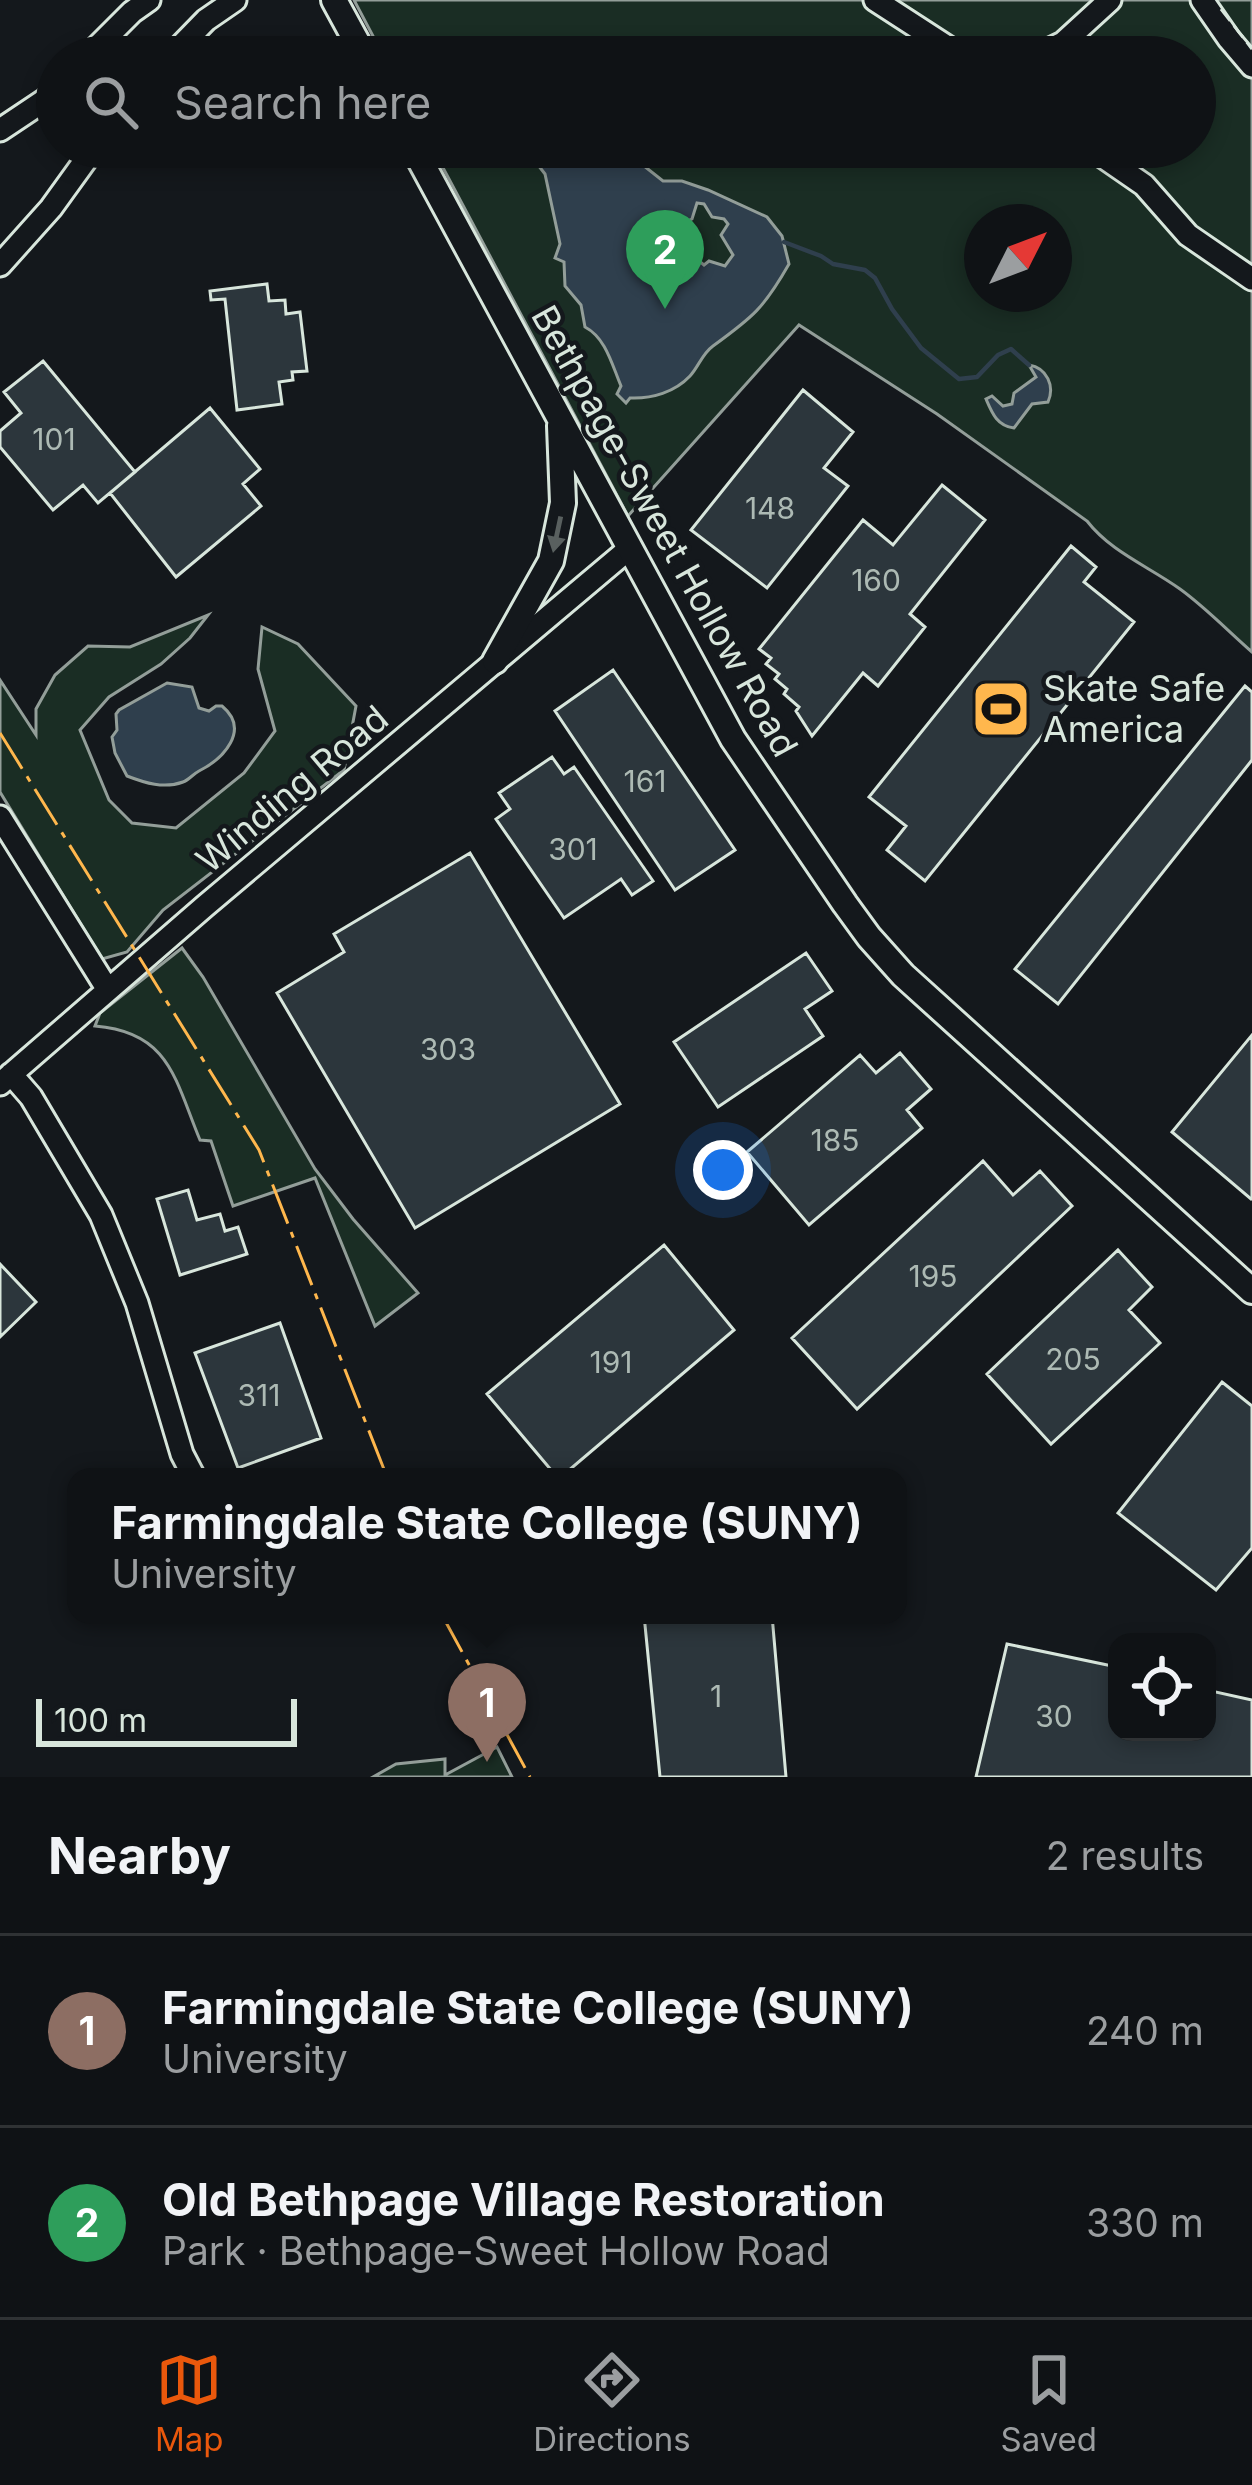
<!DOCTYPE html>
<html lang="en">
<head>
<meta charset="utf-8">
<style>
  :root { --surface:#0f1215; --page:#1d2022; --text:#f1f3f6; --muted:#9b9ea0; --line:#2f3234; --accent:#ea580c }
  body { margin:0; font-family:Inter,sans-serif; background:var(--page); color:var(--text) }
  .controls { position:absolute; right:36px; bottom:36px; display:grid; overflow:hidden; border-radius:24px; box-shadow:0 6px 18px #0003 }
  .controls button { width:108px; height:108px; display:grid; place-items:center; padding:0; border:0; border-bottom:3px solid var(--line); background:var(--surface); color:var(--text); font:60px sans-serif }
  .compass { position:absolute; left:964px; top:204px; width:108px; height:108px; border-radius:50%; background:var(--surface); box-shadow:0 6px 18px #0003; rotate:48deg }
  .scale { position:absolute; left:36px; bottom:30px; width:261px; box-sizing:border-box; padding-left:12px; border:6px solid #d8e6dc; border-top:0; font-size:33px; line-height:42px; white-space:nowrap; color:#d8e6dc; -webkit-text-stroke:9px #14181c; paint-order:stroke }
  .you { position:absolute; left:723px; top:1170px; width:42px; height:42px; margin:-30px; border:9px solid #fff; border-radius:50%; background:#1a73e8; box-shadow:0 0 0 18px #1a73e833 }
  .badge { display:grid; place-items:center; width:78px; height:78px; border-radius:50%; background:var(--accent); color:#fff; font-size:39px; font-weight:700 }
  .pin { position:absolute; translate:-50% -99px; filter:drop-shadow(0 3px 6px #0008) }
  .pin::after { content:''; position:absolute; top:63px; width:42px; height:36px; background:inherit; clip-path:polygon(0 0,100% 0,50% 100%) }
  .popup { position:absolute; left:67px; top:1468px; width:840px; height:156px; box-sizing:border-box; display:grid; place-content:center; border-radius:24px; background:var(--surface); filter:drop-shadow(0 3px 9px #0005); font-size:39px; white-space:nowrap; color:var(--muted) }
  .popup b { font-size:45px; color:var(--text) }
  .popup::after { content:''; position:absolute; left:50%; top:100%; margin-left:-24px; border:24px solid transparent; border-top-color:var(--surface) }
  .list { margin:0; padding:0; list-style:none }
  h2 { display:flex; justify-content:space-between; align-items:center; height:156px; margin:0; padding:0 48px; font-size:51px }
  h2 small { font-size:39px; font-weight:400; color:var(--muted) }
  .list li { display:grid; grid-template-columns:78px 1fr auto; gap:36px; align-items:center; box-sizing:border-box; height:192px; padding:0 48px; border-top:3px solid var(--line) }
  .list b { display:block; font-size:45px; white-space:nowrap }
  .list p { margin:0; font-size:39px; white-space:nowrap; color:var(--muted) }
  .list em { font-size:39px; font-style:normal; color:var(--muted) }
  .icon { flex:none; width:66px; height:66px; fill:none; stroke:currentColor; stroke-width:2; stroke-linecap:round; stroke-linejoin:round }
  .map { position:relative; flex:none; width:1252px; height:1777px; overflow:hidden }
  .search { position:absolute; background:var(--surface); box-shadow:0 6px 18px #0003; left:36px; right:36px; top:36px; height:132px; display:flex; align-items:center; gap:30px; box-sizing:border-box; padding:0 42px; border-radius:66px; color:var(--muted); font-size:45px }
  .sheet { height:540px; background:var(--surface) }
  nav { display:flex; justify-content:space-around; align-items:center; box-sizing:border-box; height:168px; border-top:3px solid var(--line); background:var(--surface); font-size:33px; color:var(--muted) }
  nav a { display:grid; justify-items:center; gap:6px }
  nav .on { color:var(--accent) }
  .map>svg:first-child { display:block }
  .green { fill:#1a2d24; stroke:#939e99; stroke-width:3; fill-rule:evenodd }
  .water { fill:#2f3f4d; stroke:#939e99; stroke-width:3; fill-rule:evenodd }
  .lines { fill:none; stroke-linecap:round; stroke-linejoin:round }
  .stream { stroke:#2f3f4d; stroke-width:4.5 }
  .building { fill:#2c363c; stroke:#d8e6dc; stroke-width:3 }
  .minor-casing { stroke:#d8e6dc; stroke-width:27 }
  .major-casing { stroke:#d8e6dc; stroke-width:30 }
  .minor { stroke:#14181c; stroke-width:21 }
  .major { stroke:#14181c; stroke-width:24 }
  .fence { stroke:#d8e6dc; stroke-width:3; stroke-dasharray:15 6; stroke-linecap:butt }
  .power { stroke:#ffb74d; stroke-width:3; stroke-dasharray:42 9 6 9; stroke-linecap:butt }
  .oneway { fill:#59605f }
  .labels { text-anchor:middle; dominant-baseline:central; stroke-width:9; stroke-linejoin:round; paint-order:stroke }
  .number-label { font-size:30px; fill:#adbab4 }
  .street-label { font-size:36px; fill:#d8e6dc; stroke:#14181c }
  .poi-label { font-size:36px; fill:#d8e6dc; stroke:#14181c; text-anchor:start }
</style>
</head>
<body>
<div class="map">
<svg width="1252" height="1777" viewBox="0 0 1252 1777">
  <rect width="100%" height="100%" fill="#14181c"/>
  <path class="green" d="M354,0H1252V652C1228,631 1205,607 1180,589C1148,566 1111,552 1087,521L937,414L799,325L628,516L432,147H1195V57H384ZM982,222H1054V294H982Z
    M208,615L190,638L161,664L109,697L80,730L109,800L132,823L176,828L244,773L275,731L258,669L262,627L298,644L356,706L344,770L163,910L127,952L102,959L0,792V680L36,735V709L55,675L88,646L130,647Z
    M182,948L203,977L315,1169L353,1219L418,1293L375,1326L315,1178L233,1206L211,1141L200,1140C175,1080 170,1032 95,1026L100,1013Z
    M497,1747L512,1777H373L396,1764L445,1759V1775Z"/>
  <path class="water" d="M524,147H620L663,181H682L708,190L767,217L782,236L789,264C764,308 753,317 713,346C702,354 699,366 690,376C675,392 652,399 630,398L626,403L617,394L621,386C612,365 606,338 585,327L581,305L565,286L564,262L555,258L560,244L545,174ZM697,203L704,204L712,217L724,219L728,224L721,235L733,255L725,266L709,261L704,265L681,246L673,249L665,240V235L678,232L683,223L692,219Z
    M1029,365C1047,368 1055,386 1048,402L1032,404L1014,428C997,426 992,413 986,399L992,396L1003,406L1012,404L1014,393L1036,377Z
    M167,683L192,687L199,708L209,711L216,706H222C251,730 223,759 199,771C193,774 189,780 183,782C164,789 145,783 127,776L115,753L112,737L117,730L116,714L119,710Z"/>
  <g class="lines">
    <path class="stream" d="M784,242L821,256L833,264L865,270L875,278L892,309L921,348L959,379L977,377L998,355L1011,349L1029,365"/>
  </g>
  <path class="building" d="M267,284L269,301L285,300L286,314L300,312L307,371L292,372L293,380L279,382L282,404L237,410L225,299L211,300L210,291Z
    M43,361L135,472L98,503L83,485L53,510L0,447V431L21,413L4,392Z
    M803,390L853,432L824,468L848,486L767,588L691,530Z
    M210,408L260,469L243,484L261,506L176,577L110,493Z
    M942,485L985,520L910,614L925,627L878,686L863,673L812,736L796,711L799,707L784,694L787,689L775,679L779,674L766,664L771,658L759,649L863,520L893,545Z
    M1071,546L1096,567L1084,582L1134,622L925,881L887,850L906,826L869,797Z
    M613,670L735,850L675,890L555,711Z
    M1245,686L1252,692V760L1058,1004L1015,969Z
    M552,757L564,774L574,767L653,881L632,895L621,879L564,918L496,819L510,809L499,793Z
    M470,853L620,1104L415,1228L277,993L344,952L334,934Z
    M806,953L832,991L805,1009L823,1036L718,1107L674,1042Z
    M1252,1035V1198L1251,1199L1172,1132Z
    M900,1053L931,1089L907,1110L922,1128L809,1225L747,1152L860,1055L876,1073Z
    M983,1161L1013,1195L1040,1171L1072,1206L857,1409L792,1338Z
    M188,1190L197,1220L220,1214L225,1231L238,1227L247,1254L180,1275L157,1199Z
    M664,1245L734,1330L561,1477H557L487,1394Z
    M1118,1250L1152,1287L1129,1310L1160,1343L1051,1444L987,1374Z
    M0,1264L36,1302L0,1337Z
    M280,1323L321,1438L238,1468L195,1353Z
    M1222,1382L1252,1406V1548L1216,1590L1118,1513Z
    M644,1615H772L786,1777H660Z
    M1007,1644L1117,1667V1732H1207V1690L1252,1700V1777H976Z"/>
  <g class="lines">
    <g class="minor-casing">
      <path id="minor" d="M875,0L963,57
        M1202,0L1229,39L1252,66
        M87,57L132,12L149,0
        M170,57L206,20L235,0
        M1034,57L1063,43L1110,0
        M0,130L45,100L57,88
        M1089,147L1144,185L1188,235L1252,279
        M0,265L51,208L95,147
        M0,817L108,990
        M11,1074L31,1097L101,1215L137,1303L182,1454L194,1477
        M0,1084L205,906L630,548"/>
    </g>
    <g class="major-casing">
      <path id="major" d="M334,0L365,57
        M413,147L733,739L845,904L869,937L903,975L1252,1291
        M495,661L551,561L563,503L560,426"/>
    </g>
    <use href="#minor" class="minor"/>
    <use href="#major" class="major"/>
    <path class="fence" d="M1221,9L1252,49"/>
    <path class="power" d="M0,733L259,1150L387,1477
      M442,1615L530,1777"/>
  </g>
  <defs><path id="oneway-solid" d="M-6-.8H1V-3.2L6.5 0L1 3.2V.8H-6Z" transform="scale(3)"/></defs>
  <use class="oneway" href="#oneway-solid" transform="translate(557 534) rotate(102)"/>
  <defs>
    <g id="stadium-square" transform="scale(3)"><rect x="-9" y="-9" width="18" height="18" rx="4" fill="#ffb74d" stroke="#14181c"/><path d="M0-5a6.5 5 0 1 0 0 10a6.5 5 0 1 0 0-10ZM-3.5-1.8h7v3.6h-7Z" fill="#111"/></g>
  </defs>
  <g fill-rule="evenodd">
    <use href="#stadium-square" x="1001" y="709"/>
  </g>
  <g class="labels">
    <g class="number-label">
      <text x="54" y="439">101</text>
      <text x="770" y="508">148</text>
      <text x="876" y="580">160</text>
      <text x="645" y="781">161</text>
      <text x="573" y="849">301</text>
      <text x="448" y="1049">303</text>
      <text x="835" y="1140">185</text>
      <text x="933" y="1276">195</text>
      <text x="1073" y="1359">205</text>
      <text x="611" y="1362">191</text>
      <text x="259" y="1395">311</text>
      <text x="716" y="1696">1</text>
      <text x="1054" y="1716">30</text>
    </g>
    <g class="street-label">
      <text transform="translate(665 531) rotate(61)">Bethpage-Sweet Hollow Road</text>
      <text transform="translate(292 789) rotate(-40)">Winding Road</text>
    </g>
    <g class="poi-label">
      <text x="1043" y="688">Skate Safe<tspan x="1043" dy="41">America</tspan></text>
    </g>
  </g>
</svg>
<div class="controls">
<button><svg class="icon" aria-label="locate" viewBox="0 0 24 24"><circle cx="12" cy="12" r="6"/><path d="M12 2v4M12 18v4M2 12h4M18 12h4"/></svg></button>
</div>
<svg class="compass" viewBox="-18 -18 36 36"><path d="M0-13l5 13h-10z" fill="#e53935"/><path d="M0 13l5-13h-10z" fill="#9b9ea0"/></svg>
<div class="scale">100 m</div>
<div class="you"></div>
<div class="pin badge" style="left:487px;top:1762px;background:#8d6e63">1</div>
<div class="popup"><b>Farmingdale State College (SUNY)</b>University</div>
<div class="pin badge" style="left:665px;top:309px;background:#2e9e5b">2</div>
<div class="search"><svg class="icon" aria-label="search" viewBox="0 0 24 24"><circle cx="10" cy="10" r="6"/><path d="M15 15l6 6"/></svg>Search here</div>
</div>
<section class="sheet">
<h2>Nearby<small>2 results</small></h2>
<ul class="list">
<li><span class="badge" style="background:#8d6e63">1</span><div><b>Farmingdale State College (SUNY)</b><p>University</p></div><em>240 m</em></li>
<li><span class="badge" style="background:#2e9e5b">2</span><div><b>Old Bethpage Village Restoration</b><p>Park · Bethpage-Sweet Hollow Road</p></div><em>330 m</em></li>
</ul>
</section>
<nav>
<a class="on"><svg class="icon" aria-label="map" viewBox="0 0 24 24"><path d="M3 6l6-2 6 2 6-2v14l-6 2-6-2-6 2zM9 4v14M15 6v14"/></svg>Map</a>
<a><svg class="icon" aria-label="directions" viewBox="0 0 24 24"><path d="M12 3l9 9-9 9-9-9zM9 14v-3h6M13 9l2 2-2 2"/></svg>Directions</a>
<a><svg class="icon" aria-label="saved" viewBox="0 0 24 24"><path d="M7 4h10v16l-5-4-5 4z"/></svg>Saved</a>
</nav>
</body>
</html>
